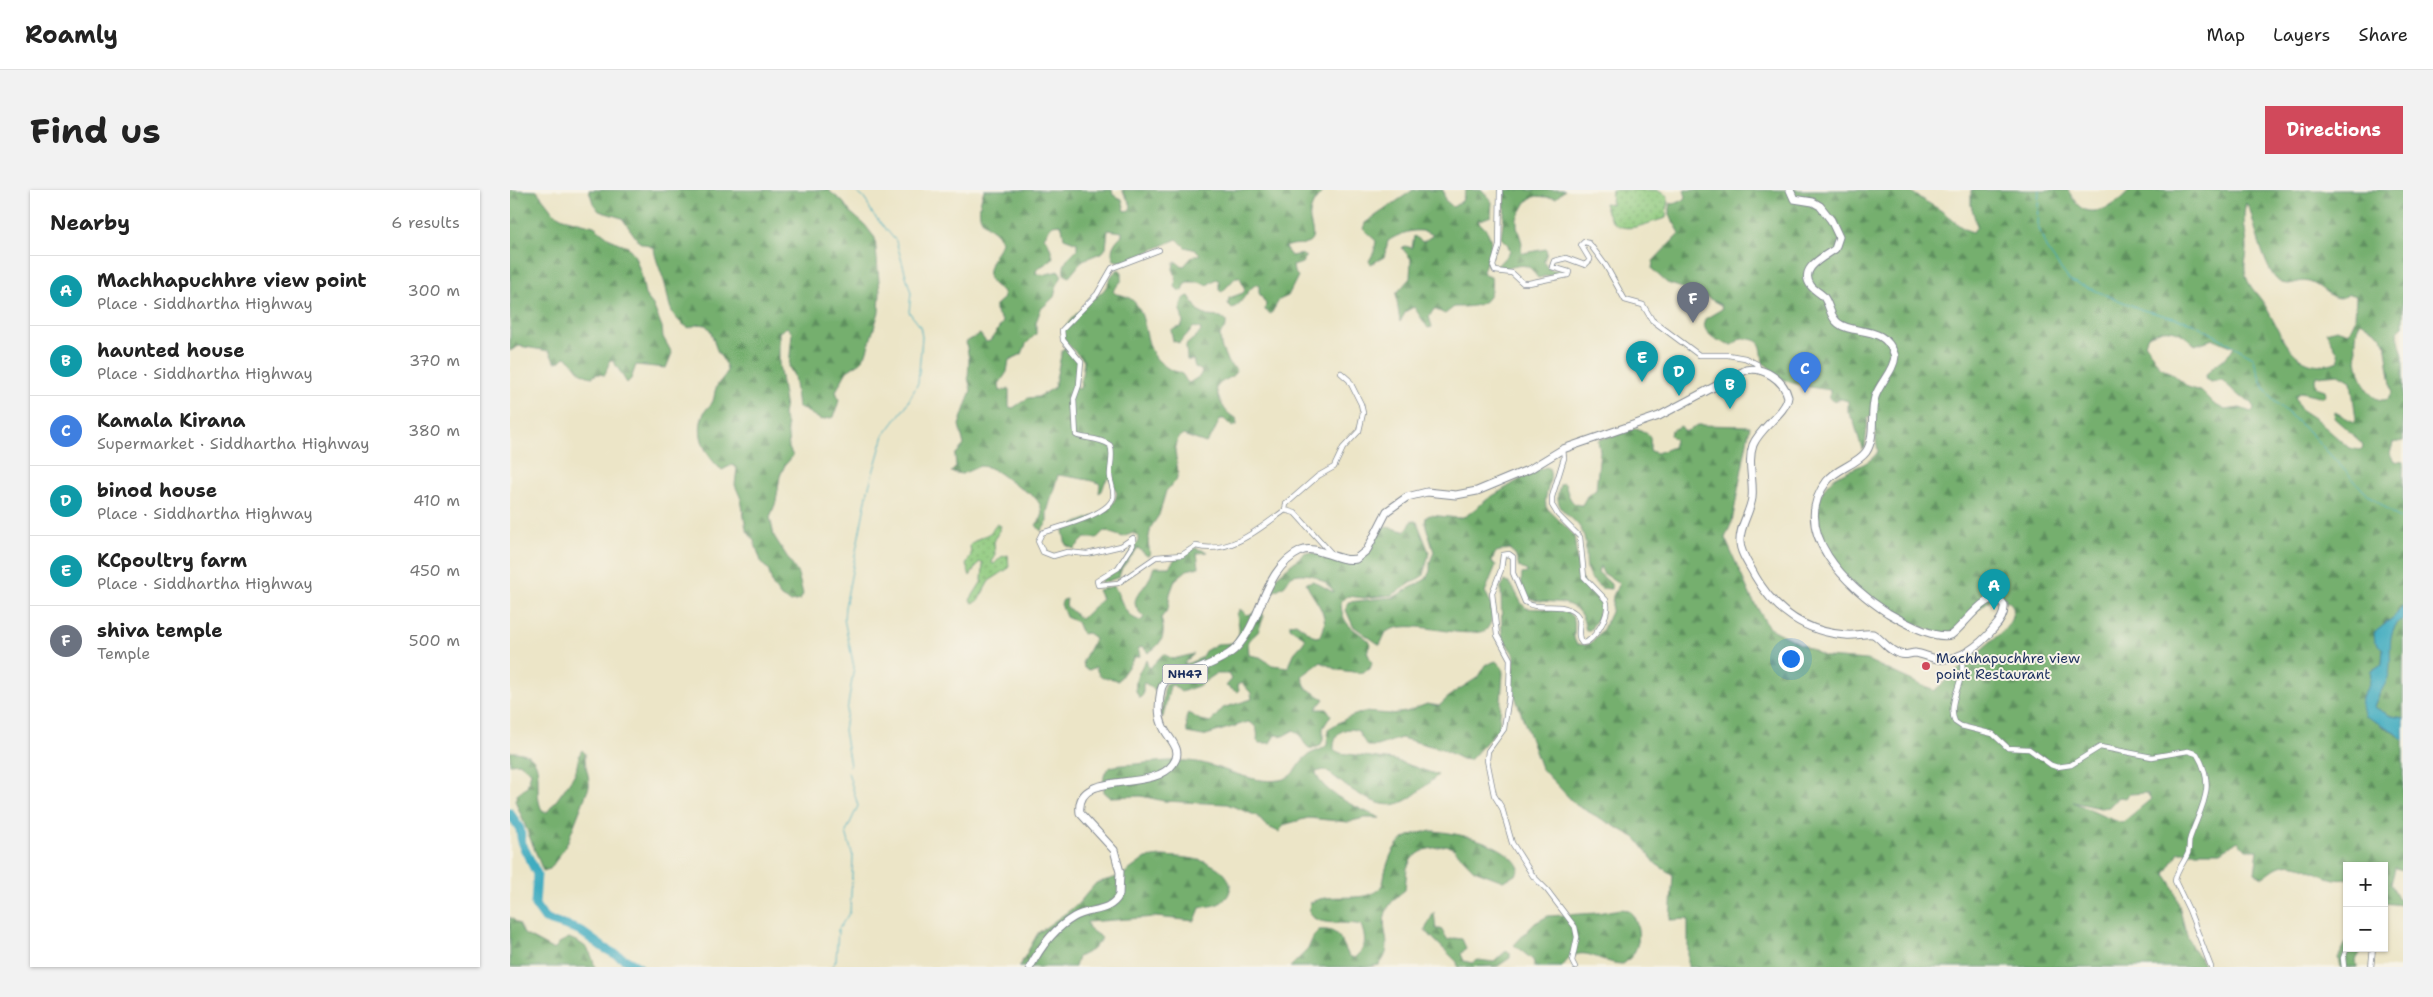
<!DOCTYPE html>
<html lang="en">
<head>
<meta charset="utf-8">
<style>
  :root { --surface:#fff; --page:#f2f2f2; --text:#222; --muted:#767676; --line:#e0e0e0; --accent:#d1495b }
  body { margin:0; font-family:"Shantell Sans",sans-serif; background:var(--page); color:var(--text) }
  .controls { position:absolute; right:15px; bottom:15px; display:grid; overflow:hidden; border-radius:0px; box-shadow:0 1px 4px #0004 }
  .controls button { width:45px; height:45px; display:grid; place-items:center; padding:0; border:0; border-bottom:1px solid var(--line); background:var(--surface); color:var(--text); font:25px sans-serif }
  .you { position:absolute; left:1280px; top:468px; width:18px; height:18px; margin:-12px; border:4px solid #fff; border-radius:50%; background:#1a73e8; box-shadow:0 0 0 8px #1a73e833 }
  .badge { display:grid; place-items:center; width:32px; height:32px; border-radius:50%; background:var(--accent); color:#fff; font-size:16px; font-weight:700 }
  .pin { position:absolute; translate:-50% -41px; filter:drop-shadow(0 1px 2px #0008) }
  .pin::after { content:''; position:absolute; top:26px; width:18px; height:15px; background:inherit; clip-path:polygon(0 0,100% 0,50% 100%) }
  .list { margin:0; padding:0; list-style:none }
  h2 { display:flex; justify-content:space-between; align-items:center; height:65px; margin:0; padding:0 20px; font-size:21px }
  h2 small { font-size:16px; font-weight:400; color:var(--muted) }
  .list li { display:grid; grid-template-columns:32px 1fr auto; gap:15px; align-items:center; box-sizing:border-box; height:70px; padding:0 20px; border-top:1px solid var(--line) }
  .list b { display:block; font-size:19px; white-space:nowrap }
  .list p { margin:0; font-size:16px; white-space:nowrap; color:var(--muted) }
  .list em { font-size:16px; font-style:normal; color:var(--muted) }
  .map { position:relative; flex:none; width:1893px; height:777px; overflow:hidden; border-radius:0px }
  header { display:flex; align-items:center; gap:30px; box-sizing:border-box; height:70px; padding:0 25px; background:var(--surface); border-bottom:1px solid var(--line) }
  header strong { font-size:24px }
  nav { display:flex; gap:28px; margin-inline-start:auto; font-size:18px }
  .intro { display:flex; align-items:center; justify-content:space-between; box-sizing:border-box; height:120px; padding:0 30px }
  h1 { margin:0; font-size:35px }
  .button { padding:12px 22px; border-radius:0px; background:var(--accent); color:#fff; font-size:18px; font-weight:700 }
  main { display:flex; gap:30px; padding:0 30px }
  aside { flex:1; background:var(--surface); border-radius:0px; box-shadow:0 1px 4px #0004 }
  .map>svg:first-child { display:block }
  .grass { fill:url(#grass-dots); stroke:#567d6f }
  .forest { fill:url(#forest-firs); stroke:#486f66; fill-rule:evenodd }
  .water { fill:#41acc0; stroke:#2e6e8f }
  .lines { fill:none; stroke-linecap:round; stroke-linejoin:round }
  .stream { stroke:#41acc0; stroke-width:1 }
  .river { stroke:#41acc0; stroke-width:9 }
  .minor-casing { stroke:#848a92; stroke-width:6 }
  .highway-casing { stroke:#848a92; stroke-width:9 }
  .minor { stroke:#fff; stroke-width:4.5 }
  .highway { stroke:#fff; stroke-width:7 }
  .poi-dot { fill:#d1495b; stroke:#f7f3e8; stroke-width:2 }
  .labels { text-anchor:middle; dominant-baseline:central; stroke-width:4; stroke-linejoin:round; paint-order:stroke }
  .shield { fill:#f7f3e8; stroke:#5d6a87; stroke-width:1 }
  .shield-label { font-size:12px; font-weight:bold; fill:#1b2f5e }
  .poi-label { font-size:14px; fill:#1b2f5e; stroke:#f7f3e8; text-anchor:start }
</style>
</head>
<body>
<header>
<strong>Roamly</strong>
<nav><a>Map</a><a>Layers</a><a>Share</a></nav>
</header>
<div class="intro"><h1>Find us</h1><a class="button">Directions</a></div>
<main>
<aside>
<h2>Nearby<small>6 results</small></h2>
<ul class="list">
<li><span class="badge" style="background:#0f9aa8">A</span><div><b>Machhapuchhre view point</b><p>Place · Siddhartha Highway</p></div><em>300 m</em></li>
<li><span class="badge" style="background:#0f9aa8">B</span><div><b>haunted house</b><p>Place · Siddhartha Highway</p></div><em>370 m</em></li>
<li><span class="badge" style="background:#3f7fe0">C</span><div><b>Kamala Kirana</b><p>Supermarket · Siddhartha Highway</p></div><em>380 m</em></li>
<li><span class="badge" style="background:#0f9aa8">D</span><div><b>binod house</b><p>Place · Siddhartha Highway</p></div><em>410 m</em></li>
<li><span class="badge" style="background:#0f9aa8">E</span><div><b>KCpoultry farm</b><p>Place · Siddhartha Highway</p></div><em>450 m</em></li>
<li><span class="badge" style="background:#6b7280">F</span><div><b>shiva temple</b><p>Temple</p></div><em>500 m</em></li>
</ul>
</aside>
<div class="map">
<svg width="1893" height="777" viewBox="0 0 1893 777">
  <defs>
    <pattern id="grass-dots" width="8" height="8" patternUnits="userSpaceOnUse" patternTransform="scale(1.25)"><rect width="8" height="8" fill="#91cb80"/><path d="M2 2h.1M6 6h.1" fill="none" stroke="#76a56c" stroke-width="1.8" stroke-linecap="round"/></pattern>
    <pattern id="forest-firs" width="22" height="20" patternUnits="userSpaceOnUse" patternTransform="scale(1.25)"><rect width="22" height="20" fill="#74af6e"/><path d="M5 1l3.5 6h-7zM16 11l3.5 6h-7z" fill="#5e8f5e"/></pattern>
  </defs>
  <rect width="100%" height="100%" fill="#f7f3e8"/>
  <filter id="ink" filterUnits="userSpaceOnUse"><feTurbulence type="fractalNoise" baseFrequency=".02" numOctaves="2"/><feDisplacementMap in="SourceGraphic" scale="10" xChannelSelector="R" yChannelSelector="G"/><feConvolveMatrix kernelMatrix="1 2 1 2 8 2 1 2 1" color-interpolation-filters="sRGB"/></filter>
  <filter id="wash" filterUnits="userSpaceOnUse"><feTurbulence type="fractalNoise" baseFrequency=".0096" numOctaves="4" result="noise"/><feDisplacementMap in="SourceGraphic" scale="20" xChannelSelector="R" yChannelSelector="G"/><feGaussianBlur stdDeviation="1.12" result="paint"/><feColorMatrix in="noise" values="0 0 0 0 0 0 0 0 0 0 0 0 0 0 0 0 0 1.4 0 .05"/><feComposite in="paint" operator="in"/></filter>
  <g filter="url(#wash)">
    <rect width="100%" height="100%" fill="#ece5c7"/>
    <path class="grass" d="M1102,0H1146L1158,6L1156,28C1127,36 1104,51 1094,13L1101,14Z
      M487,334L491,336L484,352L485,364L482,373L484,374L491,367L498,365L499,378L479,391L468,411L462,413L460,410L472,391L473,373L469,372L460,386L456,374L461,366L460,355L463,352L480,343Z"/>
    <path class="forest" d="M0,0L27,1L44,23L53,28L84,36L102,50L118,57L124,64L131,83L135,105L143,115L152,137L153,147L162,163L156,178L126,175L121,189L117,193L104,172L100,170L95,185L87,184L82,187C65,184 66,171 55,167L51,171L45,172L39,161L9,156L0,161Z
      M79,0H318L333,12L340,22L355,35L365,48L370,102L369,122L356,164L351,172L337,181L326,201L329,210L324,227L311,230L288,216L284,186L279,177L282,143L277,137L269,142V174L275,213L273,225L277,235L279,258L283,266L275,275L270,286L266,312L260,327L264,346L288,384L293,404L290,410L280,412L271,407L263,396L258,379L252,374L244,351L236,339L231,309L225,295L227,278L222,275L212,280C196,267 184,244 194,223C196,218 201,216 203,211C205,206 204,201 207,196C209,191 216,186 217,181C217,173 210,167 207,160C201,146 202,126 179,138C155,125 161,110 153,88C150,79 145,68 144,58L129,52L112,28L89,21L83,13Z
      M474,0H602L603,5L612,9L615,21L620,20L621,15L612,0H814C808,7 801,14 800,24C798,32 806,44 801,51C796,58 784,51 775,58L781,66L791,64L796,67L792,73L783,76L784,82L788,86L778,106L769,110L761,124L755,120L756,114L749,103V94C736,96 734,115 722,118L718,114L719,108L733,103L735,100L730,87H726L712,102L709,100V91L706,89L697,95L689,92H676L673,101L668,100L665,97L666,86L663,79L664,73L667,72L670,75L674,76L682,67L690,64L686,60L675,57L667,49L613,73L604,70C599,61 604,52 612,45V42L598,40L596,58L593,62L573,70L559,87L554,84C552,73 559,67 567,59V53L554,48L552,37L550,34L542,35L534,47C539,52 541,60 543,67L540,71L527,79L526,83L532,85L549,81L552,86L547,95L544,107L531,119L526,132V144L516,154L512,164L499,170L497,182L489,194L490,201L499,199V217L503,218L518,208L528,207L544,198L552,161L556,156L569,171L566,198L570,199L574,171C569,164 552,152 553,143C555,130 584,109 593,101C600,94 599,84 609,79L612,82V90L603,101L606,104C641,107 630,148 646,168C649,172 657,178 661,180C665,182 669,181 672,184C675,187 675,191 679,193L690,186L692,181L685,177L683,170H677L676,155L690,143L691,139L684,137L669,153L663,151L661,140L671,137L673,133C672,123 666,110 679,106L689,122L697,126L711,127L716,131V137L710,144L711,156L718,173L727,180C722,190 711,189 706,198C709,209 714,224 726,228L727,235L722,237L714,229H710L703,244L696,253L673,245L668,248L665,261L668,282L666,291L656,301L649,325L641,337L638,352L640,364L637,366L628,358L612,378L609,387L593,393L590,391L609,379L628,352V346L623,343L613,347L594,341L587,348H575L564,359L556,355L553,341C568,327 603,328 607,303L599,287L595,292L592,301L589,303L590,294C585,290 555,286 548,285L537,322V333L531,341L526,335L532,327C533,305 515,303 501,292C490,284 483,277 470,276L452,284L441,282L446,277L445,265L454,255L449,235L461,200L458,188L459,170L456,152L470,144L476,152L480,151L493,132L485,120V116L494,108L493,102C490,98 487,98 483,94C471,82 487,63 492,52C486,32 459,41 474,0Z
      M903,0H933L935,10L943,17L952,11L956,0H972L982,12L981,26L968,31C971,35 976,38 978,43C985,57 977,68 973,81L975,85L981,87C985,116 967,117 944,117L935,124L924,119L919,127L922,137L918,138L904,117L896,121L890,132L886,104L900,88L901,69L892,58L895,56L902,58L904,46L913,52L923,45C909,36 890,43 878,51L874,67L861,74L859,71L864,62L866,51L853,39L855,33Z
      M993,0H1055L1046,8L1026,6L1016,12L1007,28V37L1012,53L1011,61L1014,63L1036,59L1037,63L1034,70C1038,82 1042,79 1052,81L1050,83L1028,88C1025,85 1023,80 1020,78C1010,70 997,83 986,77L1000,62L998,55L991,48C992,37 998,8 993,0Z
      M1174,0H1400C1410,10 1422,14 1433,22C1444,30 1450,39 1463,42L1467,36L1461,15V0H1558C1561,5 1565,13 1570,17C1585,29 1611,12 1620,0H1893V136L1887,141L1893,166V251L1883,253L1880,264L1884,271L1893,272V415L1884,427L1874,434L1872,474L1861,481V493L1851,508L1871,536L1885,542L1893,550V680L1885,678L1881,694L1892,715L1874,713V676H1837V689C1814,694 1795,668 1770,676C1764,678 1758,684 1753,687L1745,683L1748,660H1736L1728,651L1711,662H1669L1655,684C1671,703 1670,735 1682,757C1686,765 1692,768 1694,777H1178V729L1160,730L1163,685L1146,674L1126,648L1066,615L1031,578L1001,495L1005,466L992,447L991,397L995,391C1006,395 1007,411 1016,418C1027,420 1061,415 1064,431C1066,440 1061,447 1067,454L1076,455L1081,453L1093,439L1101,422L1103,406L1109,393L1093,383L1090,376L1088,382L1101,394V399L1091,398L1080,388C1073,374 1079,356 1072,341C1063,323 1041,323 1050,295L1053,293L1055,294C1058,303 1060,316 1072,315L1077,306L1086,300L1090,261L1088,250L1127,238C1144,247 1140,245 1140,261L1147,263L1163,257L1165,250L1160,245L1161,241L1171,236L1175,242L1188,235L1240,236L1222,332L1215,348L1241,407L1259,438L1316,467L1357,470L1424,501L1495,439C1509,421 1506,407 1481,409L1436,446C1421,440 1405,435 1390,428C1360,415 1323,380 1309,350C1301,335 1306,310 1316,296C1329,278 1359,279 1368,261L1362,227H1358L1355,258L1352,259L1344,232L1338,222V211L1331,209L1323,211L1320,209V200C1303,197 1279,196 1265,184C1260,180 1259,176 1253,173C1251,152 1252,150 1231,148L1223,155C1210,153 1190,144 1195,129L1212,119L1211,115L1191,104L1157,93L1142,79L1143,71L1170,43L1160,26V13L1163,14L1174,10L1176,7ZM1736,13L1740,20C1745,36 1756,88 1772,93C1784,97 1790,86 1806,95C1818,102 1825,114 1839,104L1846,106L1845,130L1839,143L1826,139L1816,142L1828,163L1829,171C1785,187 1773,147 1756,117C1749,104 1737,97 1735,81C1734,74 1737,66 1737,59C1737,42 1731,30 1736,13ZM1851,131L1868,143L1875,152L1882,202L1878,209C1850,219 1838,147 1851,131ZM1652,140C1667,138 1675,146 1685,155L1703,149L1724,157C1719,170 1698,175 1695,189L1701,192L1712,190L1729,206L1742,212L1744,219L1741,222L1730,218L1715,220L1704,214L1692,202L1678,197L1663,184L1649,176L1635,153L1638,146ZM1829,184L1841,191L1846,229L1844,232L1825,222L1824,228L1852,253L1853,257L1850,260L1839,258L1807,230L1790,219L1785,206L1791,202L1813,207L1816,204L1815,200L1806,197L1805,189L1807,186ZM1637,603L1641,609L1612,633L1593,626L1563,612L1590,618L1599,617L1608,607L1616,608L1619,604Z
      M1036,277L1039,278C1044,291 1033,303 1036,317L1064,345L1069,387L1092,412L1087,429L1080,440H1076C1074,435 1074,429 1071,425C1054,397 1006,430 1012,384L1017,383V381L1009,377L1005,364L999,359L986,362L981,372L986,375L975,402C983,414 986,430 975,441C944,449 901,427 876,442L870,455L843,436L836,420L838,412L884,407L916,389L920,381V372L924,362L915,333L916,327L920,325L948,328L956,326L979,308L1024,281Z
      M902,330L907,332L919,362L914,385L882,405L854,408L838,406L831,411C831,439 847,438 861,453L857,462L862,473L860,479L851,483L828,480L811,472L792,486L796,498L814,509L806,519H817L821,525L813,538V550L810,556L801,559C792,555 793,545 784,540L773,546L765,545L760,553H749L747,551C748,543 748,535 738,532L693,546L677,543L676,527L679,523L690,530L701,532L713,518L742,509L741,503L732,493L727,495L729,500L727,502L716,496L722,489L719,484H706L688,496L671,502L663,495L660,496L653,527L651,526L655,494L668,488L667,482L656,481L645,500L635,493L633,494V505L630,508C620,497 629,481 636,470L639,479L653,464L663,469L684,464L675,472L674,475L691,468L695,461L707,454L723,453C733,443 728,436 727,424L730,419L737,425L750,421L754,426L748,442L738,451L739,465L750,467L762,475L778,477C782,472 782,466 785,462C801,445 796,450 780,438V434L786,433L805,447L810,446C824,427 802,409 796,393L803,391L823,402V400C811,388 798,380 781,386L775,395L757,406L766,387L796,362L851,369L860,361L872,336L894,341L899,337Z
      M685,358L698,362L687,363L689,377L677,380L665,390L660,404L658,419L651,428C656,445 653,453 638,463L633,457L628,458L630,466L625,467L608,491C596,484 591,495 586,477L579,480L574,478L573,471L585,448L578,443L572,444L567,432L556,427L551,414L553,410L557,409L556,416L571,429L592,409L588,400L604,396C612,409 613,426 631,431L634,427C615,410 631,404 639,389C642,385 642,381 644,377H659L664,370Z
      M1893,429V528L1881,526L1864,517C1866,509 1872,503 1873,495C1878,476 1874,439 1893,429Z
      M986,471L992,477L993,483L989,538L960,570L952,569L932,559L891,548L867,556H857L848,541C834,535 823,544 824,560L830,563L884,570L928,585C894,614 885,627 842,600C832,594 824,585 814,580L806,582C810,603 851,619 870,628H854L838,632L798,628L773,635L769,642L756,636L747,626L717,614L654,611L631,606L600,607L594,602C591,573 601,576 626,574C646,572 667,569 687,572C714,577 741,594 769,590C786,588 785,575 797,566C803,561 811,561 817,555L818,539L837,528L853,522L881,524L896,522L917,514L929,516L943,503L967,488L975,475Z
      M72,560L75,563C74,576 80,585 79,597L56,656L40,679L33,681L5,610L8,603L17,597L21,582L9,573L0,574V562C44,561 19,599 33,622H37C40,620 64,586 65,583C68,576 67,567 72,560Z
      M923,641C948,643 998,653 1009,678L1006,685L993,691L964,680L944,659L937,655L914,660L902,668L897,678L895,700C853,731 892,749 869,775L857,777H780L798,759L804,745L809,740C830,738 831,751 839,766L845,768C857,758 856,749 851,735C835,730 793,740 800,713C820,701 850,714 868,700C874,695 874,688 875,682C884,651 892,644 923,641Z
      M651,666C666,667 683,667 698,673C714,679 730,696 713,711C707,716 697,716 690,718L685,731L645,727L577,732L579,739L592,748L582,760L568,767L565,777H509L528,743L567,715L586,693L611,686L636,668Z
      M1111,719L1119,720C1133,736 1132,762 1113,774C1088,774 1071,749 1052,777H1025L1023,770L1004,755L1025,733L1038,726L1087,723Z
      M924,722L926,739H931L938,750L944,748L952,749L956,758L951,764L954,771L962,773L968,770L984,772L996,761L1000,763V768L988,776L948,777L947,772C935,760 926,752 915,740Z
      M0,727L9,734L14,744L44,760L49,753L59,748C76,755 80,758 85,777H0Z
      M1837,751V758H1853L1846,770L1847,777H1830L1828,768Z"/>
    <path class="water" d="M1893,415V429C1874,439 1883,466 1879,484C1876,496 1867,505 1864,517L1881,526L1893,528V550L1885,542L1855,526C1845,501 1861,505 1861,481L1872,474L1873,459L1865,452L1864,443L1884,427Z"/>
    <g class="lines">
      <path class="stream" d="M1529,0L1527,33L1536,58L1559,90L1633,120L1683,133L1743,167L1751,192L1762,209L1799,242L1854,301L1893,331
        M340,576L334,540L344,477L334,429L335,417L358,300L374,245L396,216L408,193L412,147L410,136L399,122L401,103L386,51L362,23L356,10L344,0
        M322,777L326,770L328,740L340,722L343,667L336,642L348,616L338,582"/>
      <path class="river" d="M0,623L10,639L12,654L27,684L25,715L35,729L69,740L94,758L129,777"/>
    </g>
  </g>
  <g filter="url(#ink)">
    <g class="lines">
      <g class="minor-casing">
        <path id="minor" d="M990,0L989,56L983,76L985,81L1002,83L1013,93H1019L1058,85L1059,82L1042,77L1044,71L1056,68L1075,75L1080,70L1071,55L1074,52L1079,53L1096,76L1115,110L1133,115L1142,130L1189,165H1218L1235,168L1247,174L1248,178
          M649,60L602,78L587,104L552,140L553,150L571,172L569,195L564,209L566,245C572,249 588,247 600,255C604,264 600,275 600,285C600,293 605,300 603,308C597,326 548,337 532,343L528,351L533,362L543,366L557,362L577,364L611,356L623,348V355L608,378L587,391L588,395L608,393L646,367L672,365L686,356C720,365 749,339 775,320L776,314L808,286L824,277L833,258L849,241L853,223L851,214L839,190L831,183
          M1053,259L1054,268L1042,307V315L1048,325L1070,347L1074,387L1096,410C1101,423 1088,444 1077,452L1072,453C1064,444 1075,431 1065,423C1048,410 1029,422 1015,412L1003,383V367L999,364L993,365L991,380L982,403L987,445L1000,469L999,505L994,539L978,561L977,570L984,605L992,618L1002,653L1023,686L1037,700L1065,737L1067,747L1062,771L1065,777
          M775,320L785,323L822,364
          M1450,465C1460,488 1435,509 1445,532L1451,536L1483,544L1498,558L1519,559L1541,575L1547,577L1561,575L1590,557L1642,567L1678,561L1687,564C1707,598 1691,616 1680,648C1678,653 1680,658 1678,663C1674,673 1666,681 1665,691L1679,720L1701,777
          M1834,777L1833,768L1837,758
          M1861,777L1863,758"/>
      </g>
      <g class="highway-casing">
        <path id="highway" d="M520,777C530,758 545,738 564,727C579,718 600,723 609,705L610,682L604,660L570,623C564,578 642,604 663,574C675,558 656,548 652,534C648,524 649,510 651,500C652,495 655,491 659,488C664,485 671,485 677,483C690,479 719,467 727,457C753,429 753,379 791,361C806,354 828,373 846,369L857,360L877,321L897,307L917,302L946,305L967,301L1020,279L1053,259L1149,226L1236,180C1253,176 1274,190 1278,207C1276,223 1250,237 1243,255C1237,272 1244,291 1242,308C1240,323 1229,337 1230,352C1230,363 1240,376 1245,386C1265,421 1296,442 1336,445C1345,446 1354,443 1363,444C1373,450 1378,461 1390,464C1396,466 1400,463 1405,463C1413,464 1420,468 1428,469C1450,471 1470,455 1483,439C1490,432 1495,425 1494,415C1481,392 1453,438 1441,445C1425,450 1392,431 1378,423C1339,398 1278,341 1317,291C1327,278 1346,275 1356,262C1366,247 1360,224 1365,207C1370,192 1384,181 1385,166C1375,133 1343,146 1328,133C1319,126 1320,114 1313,106C1309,102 1304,100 1301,96C1288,78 1314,67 1325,59L1329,47L1321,30L1310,16L1303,12L1284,9L1280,0"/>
      </g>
      <use href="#minor" class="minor"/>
      <use href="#highway" class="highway"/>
    </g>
  </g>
  <circle class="poi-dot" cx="1416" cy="476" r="5"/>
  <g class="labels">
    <rect class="shield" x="652.5" y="474.5" width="45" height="19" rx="4"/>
    <g class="shield-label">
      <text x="675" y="484">NH47</text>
    </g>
    <g class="poi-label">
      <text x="1426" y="468">Machhapuchhre view<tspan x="1426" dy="16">point Restaurant</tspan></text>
    </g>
  </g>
</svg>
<div class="controls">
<button>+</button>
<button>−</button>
</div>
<div class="you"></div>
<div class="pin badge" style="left:1484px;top:420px;background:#0f9aa8">A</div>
<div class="pin badge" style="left:1220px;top:219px;background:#0f9aa8">B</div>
<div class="pin badge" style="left:1295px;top:203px;background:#3f7fe0">C</div>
<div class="pin badge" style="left:1169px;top:206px;background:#0f9aa8">D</div>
<div class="pin badge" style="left:1132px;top:192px;background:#0f9aa8">E</div>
<div class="pin badge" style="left:1183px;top:133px;background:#6b7280">F</div>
</div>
</main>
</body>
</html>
